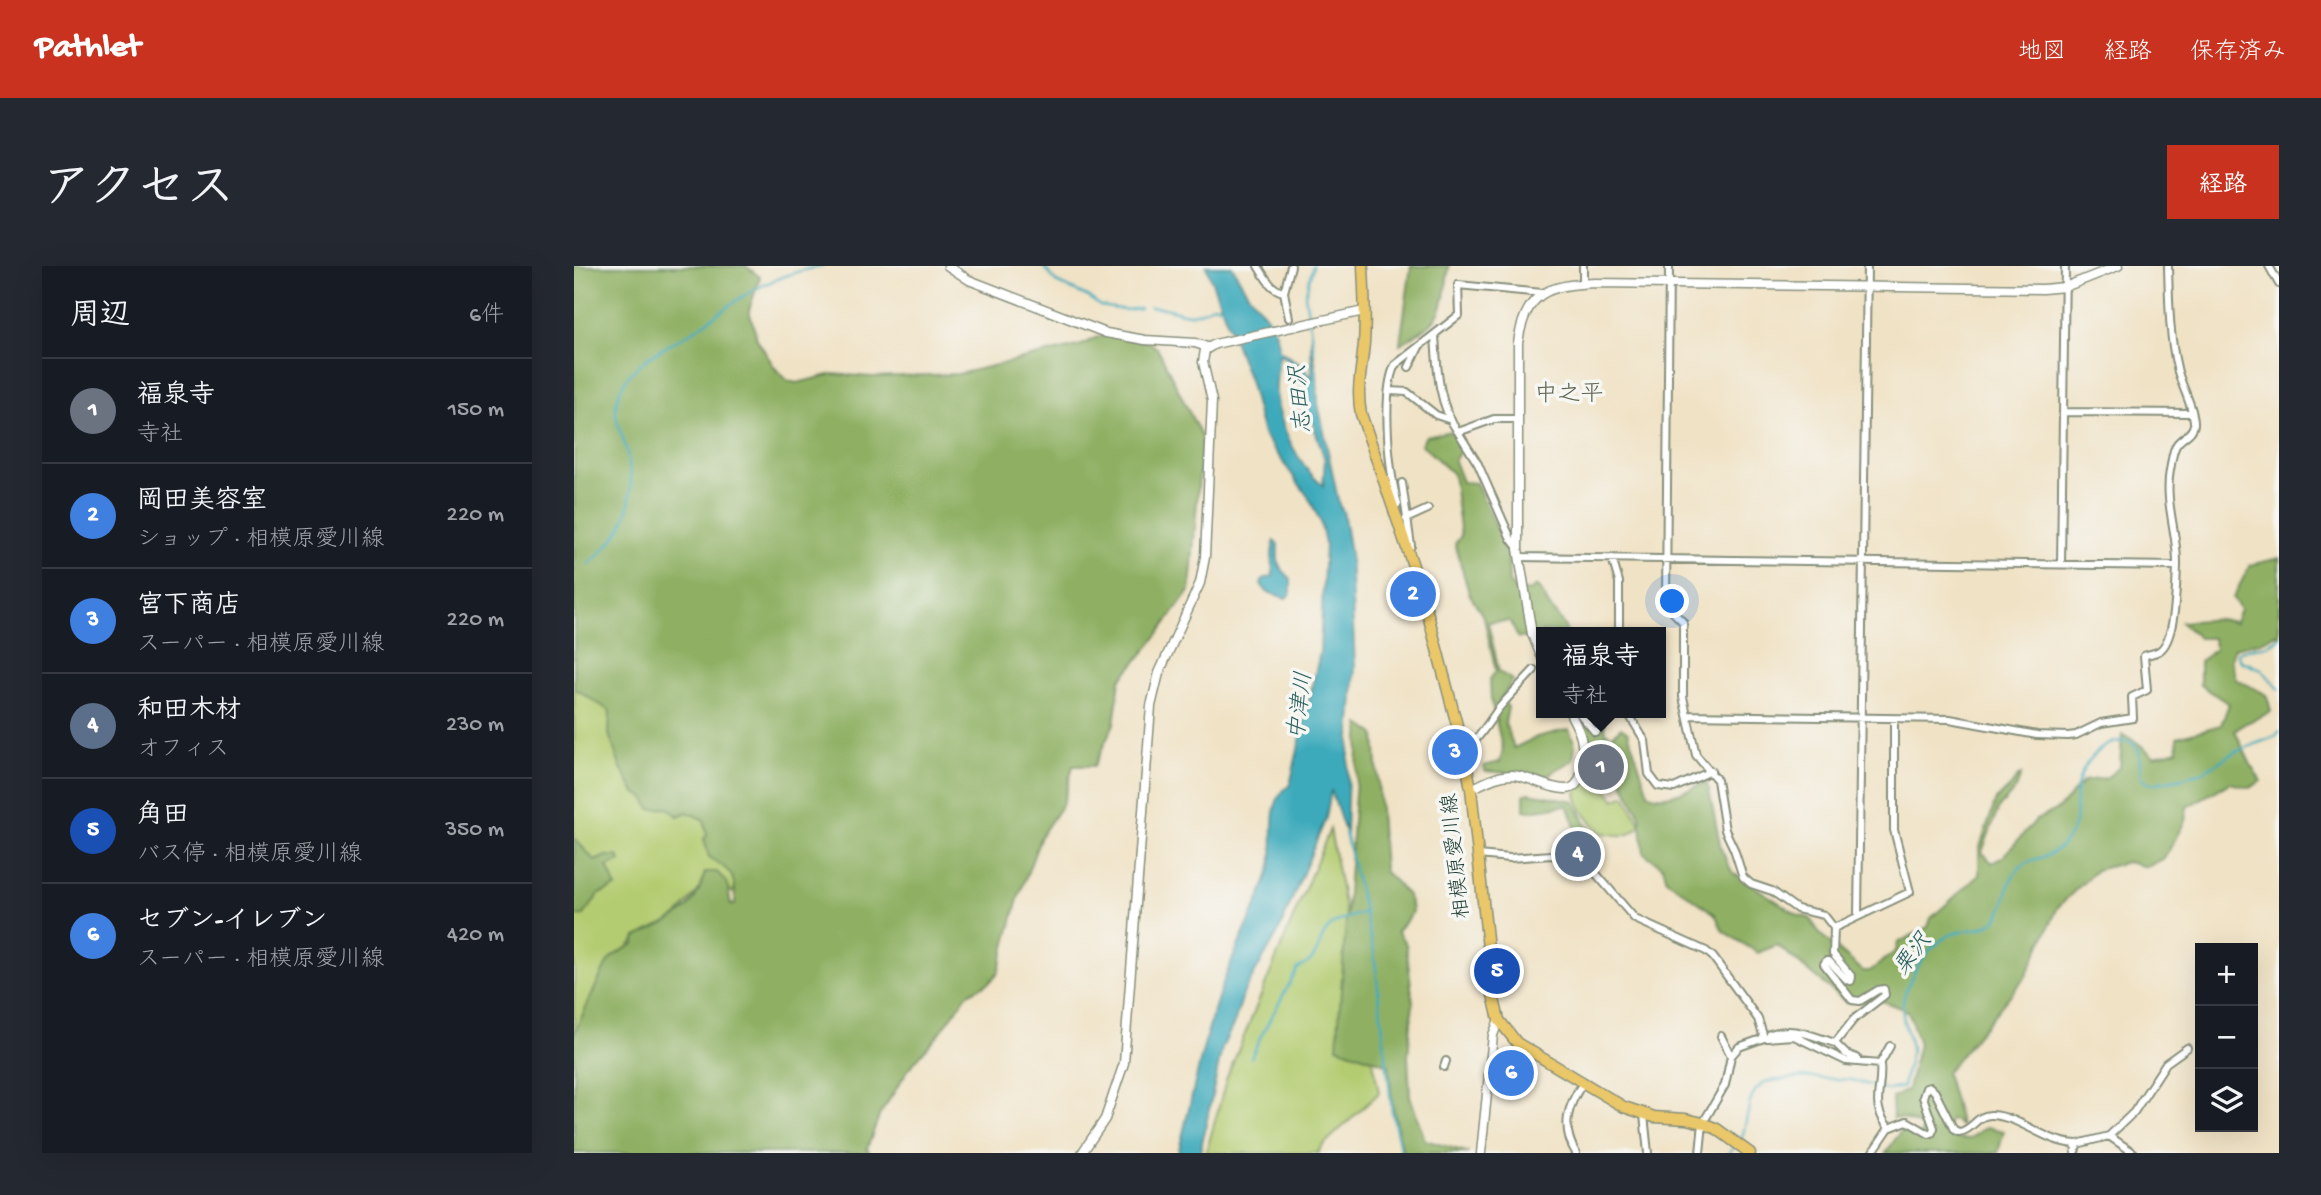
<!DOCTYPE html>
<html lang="ja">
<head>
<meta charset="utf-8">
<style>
  :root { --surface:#171b24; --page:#242831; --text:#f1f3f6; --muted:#9ea1a6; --line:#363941; --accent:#c8321e }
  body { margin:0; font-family:"Gochi Hand","Klee One",sans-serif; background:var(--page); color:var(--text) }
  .controls { position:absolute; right:21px; bottom:21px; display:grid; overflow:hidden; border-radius:0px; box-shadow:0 7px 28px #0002 }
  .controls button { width:63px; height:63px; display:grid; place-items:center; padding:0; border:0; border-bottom:2px solid var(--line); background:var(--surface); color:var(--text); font:35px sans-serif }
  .you { position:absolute; left:1099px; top:336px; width:24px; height:24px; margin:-18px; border:5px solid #fff; border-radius:50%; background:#1a73e8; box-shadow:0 0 0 10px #1a73e833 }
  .badge { display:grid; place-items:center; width:46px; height:46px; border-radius:50%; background:var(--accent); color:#fff; font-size:23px; font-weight:700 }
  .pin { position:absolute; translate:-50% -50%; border:4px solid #fff; box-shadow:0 2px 7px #0006 }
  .popup { position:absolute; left:962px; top:361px; width:130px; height:91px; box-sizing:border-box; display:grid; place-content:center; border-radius:0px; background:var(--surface); filter:drop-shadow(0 2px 5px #0005); font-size:23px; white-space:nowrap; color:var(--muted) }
  .popup b { font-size:26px; color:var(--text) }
  .popup::after { content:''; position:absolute; left:50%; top:100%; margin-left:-14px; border:14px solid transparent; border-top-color:var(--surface) }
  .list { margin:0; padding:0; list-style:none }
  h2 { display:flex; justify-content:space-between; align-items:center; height:91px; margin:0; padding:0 28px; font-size:30px }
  h2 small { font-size:23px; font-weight:400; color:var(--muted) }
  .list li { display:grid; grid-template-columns:46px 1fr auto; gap:21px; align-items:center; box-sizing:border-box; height:105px; padding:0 28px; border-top:2px solid var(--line) }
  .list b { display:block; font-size:26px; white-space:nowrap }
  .list p { margin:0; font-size:23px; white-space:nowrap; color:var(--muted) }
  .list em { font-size:23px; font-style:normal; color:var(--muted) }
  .icon { flex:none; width:38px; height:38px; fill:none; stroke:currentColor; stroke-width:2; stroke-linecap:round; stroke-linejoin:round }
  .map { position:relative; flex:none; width:1705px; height:887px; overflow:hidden; border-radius:0px }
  header { display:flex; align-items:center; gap:42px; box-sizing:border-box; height:98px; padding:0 35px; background:var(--accent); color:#fff }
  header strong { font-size:33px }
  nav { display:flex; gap:38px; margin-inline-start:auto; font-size:24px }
  .intro { display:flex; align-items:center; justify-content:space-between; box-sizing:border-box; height:168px; padding:0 42px }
  h1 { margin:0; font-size:49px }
  .button { padding:18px 32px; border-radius:0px; background:var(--accent); color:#fff; font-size:24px; font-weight:700 }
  main { display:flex; gap:42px; padding:0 42px }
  aside { flex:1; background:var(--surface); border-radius:0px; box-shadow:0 7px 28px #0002 }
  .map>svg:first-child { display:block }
  .green { fill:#b4cc71; stroke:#6a8452; stroke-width:2 }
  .forest { fill:#8fb063; stroke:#57764c; stroke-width:2 }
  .water { fill:#3caabb; stroke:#2e7478; stroke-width:2; fill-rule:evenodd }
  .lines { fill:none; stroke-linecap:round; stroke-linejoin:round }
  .stream { stroke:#3caabb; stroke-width:2.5 }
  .minor-casing { stroke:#88907c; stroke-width:10 }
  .tertiary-casing { stroke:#88907c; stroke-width:11 }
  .primary-casing { stroke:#88907c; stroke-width:13 }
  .minor { stroke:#fff; stroke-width:6 }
  .tertiary { stroke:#fff; stroke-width:8 }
  .primary { stroke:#eac769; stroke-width:10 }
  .labels { text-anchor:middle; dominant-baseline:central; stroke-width:7; stroke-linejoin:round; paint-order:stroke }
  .street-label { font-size:21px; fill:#1f3d34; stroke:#f6f6f2 }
  .neighbourhood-label { font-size:23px; fill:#5f634f; stroke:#f6f6f2 }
  .water-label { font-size:23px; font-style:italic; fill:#285e5c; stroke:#f6f6f2 }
</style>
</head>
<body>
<header>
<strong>Pathlet</strong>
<nav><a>地図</a><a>経路</a><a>保存済み</a></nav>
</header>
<div class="intro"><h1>アクセス</h1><a class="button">経路</a></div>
<main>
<aside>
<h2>周辺<small>6件</small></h2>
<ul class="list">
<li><span class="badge" style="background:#6b7280">1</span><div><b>福泉寺</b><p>寺社</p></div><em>150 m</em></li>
<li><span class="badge" style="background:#3f7fe0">2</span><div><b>岡田美容室</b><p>ショップ · 相模原愛川線</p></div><em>220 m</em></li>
<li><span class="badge" style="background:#3f7fe0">3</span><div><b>宮下商店</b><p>スーパー · 相模原愛川線</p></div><em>220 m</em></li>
<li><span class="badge" style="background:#5c6f8a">4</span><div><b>和田木材</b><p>オフィス</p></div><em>230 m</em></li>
<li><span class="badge" style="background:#1a4fb4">5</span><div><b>角田</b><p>バス停 · 相模原愛川線</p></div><em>350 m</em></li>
<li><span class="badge" style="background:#3f7fe0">6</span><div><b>セブン-イレブン</b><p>スーパー · 相模原愛川線</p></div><em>420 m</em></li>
</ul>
</aside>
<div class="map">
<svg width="1705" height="887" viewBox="0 0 1705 887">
  <rect width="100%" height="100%" fill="#f6f6f2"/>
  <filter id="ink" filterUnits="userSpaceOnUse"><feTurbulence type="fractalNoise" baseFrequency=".0143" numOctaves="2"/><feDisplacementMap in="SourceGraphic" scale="14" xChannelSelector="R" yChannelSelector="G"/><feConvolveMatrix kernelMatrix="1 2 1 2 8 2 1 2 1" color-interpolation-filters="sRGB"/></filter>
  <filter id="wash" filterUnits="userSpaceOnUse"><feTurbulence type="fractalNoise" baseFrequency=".00686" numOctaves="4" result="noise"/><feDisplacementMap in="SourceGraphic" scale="28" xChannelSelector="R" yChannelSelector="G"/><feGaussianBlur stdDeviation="1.57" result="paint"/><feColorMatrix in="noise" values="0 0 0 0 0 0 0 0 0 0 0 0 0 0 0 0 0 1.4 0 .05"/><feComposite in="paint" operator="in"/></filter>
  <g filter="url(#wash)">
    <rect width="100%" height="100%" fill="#f0e2c5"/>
    <path class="green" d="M0,411L35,434L174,605L158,627L142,608L130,618L98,656L59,675L20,730L0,779Z
      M1013,506L1021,513L1026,514L1041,534L1051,529L1067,559C1051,575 1045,568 1027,567C1017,555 1003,543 1002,526L1009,518Z
      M756,563L805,827L746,882L745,887H632L653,811Z"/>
    <path class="forest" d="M0,0H172L186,11L175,44L183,73L201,102L214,115L223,117L259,108L298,111L384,108L508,79L521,72L535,68L576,77L584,83L628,172L616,324L577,378L546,414L540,458L520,500H499L489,537L467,570L444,633L424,707L416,716L394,728L366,767L336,801L305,850L293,883L296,887H0V770C1,764 32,697 36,693C42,687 53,682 60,678L62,671C98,653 121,649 131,606H143L153,617L157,639L161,638C161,609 160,607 135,591L130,573L133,569L130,554L113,546L104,550L94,542L76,543L70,531L61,527L46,500L35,468L36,445L0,422Z
      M837,0H875C867,50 871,52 826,78Z
      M877,165L888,182L880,195L888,216L902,217L934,287L935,316L943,327L957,324L962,320C970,326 970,333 976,341C983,351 988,353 993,366H968L967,382L963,371L944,372L936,355L914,356L925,406L939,414L927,433L934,441L931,457L940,482L963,471L995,463L1001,479L999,494L972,510L911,505L910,500L926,496L929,484L917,434L916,413L922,405L910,352L895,327L881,278L887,270L879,208L847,178L852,170Z
      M1705,292V370L1702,368L1689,375L1660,382L1657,395L1662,413L1693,429L1697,446L1670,458L1661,465L1677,499L1687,515L1676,522L1656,517L1613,541L1611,555L1595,584L1589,593L1573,601L1553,596L1522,604L1484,641L1452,710L1372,807L1387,860L1378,853L1370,862L1381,872L1395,873L1412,861L1430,865L1424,887H1312L1327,865L1346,870L1349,861L1330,853L1319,852L1318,832L1334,823L1345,778L1334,745L1298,731L1273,737L1203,679L1184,687L1149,665L1141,648L1093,614L1089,601L1070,587L1066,550L1032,482L1022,483L1000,447H1029L1032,466L1038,470L1047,461L1054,466L1074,527C1089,537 1116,522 1132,516L1135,524L1147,583L1158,606L1224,649L1236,652L1246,668L1289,705H1296L1322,685L1324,677L1354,661L1357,652L1405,609V584L1422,534L1437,520L1444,510L1447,509L1442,523L1425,541L1408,586L1418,597L1430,590L1462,554L1484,543L1510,515L1532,512L1546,501L1548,469L1560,474L1580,490L1604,484L1603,471L1647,459L1655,438L1626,419V396L1641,383L1639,372H1625L1607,356L1645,353L1661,356L1666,343L1659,332L1676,299Z
      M786,458L801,468L810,605C822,617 838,628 838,647L823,665L832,678L839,737L834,790L836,830L851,874L895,887H829L818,837L815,799L763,781Z
      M955,527L1000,535L1013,560L1025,570L1023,575L1014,576L1005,571L993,539L956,545L950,544V529Z
      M0,572L21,595L32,590H44L46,595L33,601L42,621L25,628L10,649L0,650Z"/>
    <path class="water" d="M632,0H658C664,10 669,21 676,30C689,47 705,61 705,84L723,96L738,112L737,70L743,108L744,137L765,239L769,245L776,287L781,401L774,500L772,569L757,524L752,552L704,667L670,726L661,755L648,782L626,887H604C619,830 629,772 649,717C663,678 684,642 696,603C704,576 689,537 716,519L746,386L751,278L746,255L735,232L689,168L675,114ZM705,89L712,92L734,113V142L751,194L749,220C723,197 706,162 702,128C701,115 704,102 705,89Z
      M700,275L704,278C703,300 703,298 717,313V327L712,332L693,326L687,318L689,313L699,310L698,287Z"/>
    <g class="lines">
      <path class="stream" d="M469,0L482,16L515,31L526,40L552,44L566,42
        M739,0L731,29L740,86
        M576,41C606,39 609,59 639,39L648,41
        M15,298C23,290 34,281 41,271C60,246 60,209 51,179C46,164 39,150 43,133C51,100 85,85 111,70C133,57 152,40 173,28C194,15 223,5 248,0
        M1705,372C1690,386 1679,378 1663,387L1667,395L1687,403L1705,423
        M771,566L800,686L818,846L827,887
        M677,792L687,770L724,702C750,693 741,672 758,659C767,653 781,650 791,646
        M1155,887L1169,869L1176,836L1181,825L1190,816L1227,811L1277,814L1314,824L1329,821C1331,809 1336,796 1337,784C1337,778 1334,770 1332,763C1326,744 1328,730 1337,713C1347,692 1362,672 1385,666C1398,663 1409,664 1420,655C1434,643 1430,621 1441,607C1456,587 1474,598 1492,574C1506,556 1500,548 1502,528C1505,501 1527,470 1557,476L1565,484L1567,511L1571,516L1577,518L1609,512L1630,505L1661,486L1702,470L1705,466"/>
    </g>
  </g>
  <g filter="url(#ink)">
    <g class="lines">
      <g class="minor-casing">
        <path id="minor" d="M684,0C691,11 697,24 710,26
          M1009,0V17
          M1095,0L1092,334L1097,344L1109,356V431L1113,449L1376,453L1463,469L1494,470L1502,469L1527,457L1559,452L1558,431L1573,424L1570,390C1574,388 1580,388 1585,385C1602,375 1602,319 1603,300
          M1695,0L1705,18
          M715,52L710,26L717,0
          M861,69C863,101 864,139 884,166L920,153H943
          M835,101L845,81
          M816,125L833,126L862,149L877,154
          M1489,146L1617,147
          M884,166L904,198L937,273L944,282
          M828,217L837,280L833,283
          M819,242L824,238C815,208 807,127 821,99L885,49L884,19L969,27
          M832,253L854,243
          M945,291L1603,300C1604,268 1590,237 1596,204C1598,196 1598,185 1603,178C1608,171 1619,168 1620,158C1621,144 1606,117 1603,102C1595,68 1595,34 1594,0
          M1038,292L1045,316V366
          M1487,298L1491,0
          M1005,447L1021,466L1027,462L1020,447
          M1054,447L1071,475L1075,508L1084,520L1100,522L1137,505
          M1113,449L1122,489L1143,514L1151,564L1160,583L1169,611L1177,618L1198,625L1223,643L1250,649L1260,662
          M890,486C901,479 916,454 925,442C936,429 948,417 960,404
          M904,589L936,592L978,589L1019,604L1061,653L1132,685L1139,691L1184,753L1190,772
          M1284,650L1293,0
          M1147,770L1157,790
          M1195,772L1196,768C1220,760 1238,770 1261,777L1280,753L1311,729L1310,723L1304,724L1286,735L1278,734L1250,698L1252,695H1255L1273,714L1277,715L1278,711L1259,688L1260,662L1336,626L1320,564V453
          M1261,777L1272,788L1283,792V796
          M870,801L872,795
          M1070,849L1074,887
          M1315,862L1333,855L1355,868L1358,867L1360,862L1349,831L1352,822L1356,821L1361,826L1380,864L1385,866C1398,865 1403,848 1418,849C1448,851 1471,877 1503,878
          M1535,870L1560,846L1592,797L1613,782
          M1002,887C987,862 993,840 1009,817
          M1126,887L1129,857L1151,819L1157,790L1165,781L1190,772L1220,770L1272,795L1306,798L1316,780
          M1298,887L1315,862C1295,837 1309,825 1306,798
          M1501,887L1503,878L1535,870L1560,887"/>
      </g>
      <g class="tertiary-casing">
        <path id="tertiary" d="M374,0L395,14L532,67L571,74L621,77L633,81
          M968,392L958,368L944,283V77C951,26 974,19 1021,17L1469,23L1491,21L1544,0
          M897,523C910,517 923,509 938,509C956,510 973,523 991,523C1012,524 1010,485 1007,472C1005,463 1000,455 996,447
          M508,887L531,853L550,797L577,440L585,407L626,317L631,291L638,135L629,96L631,84L641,78L790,45
          M907,887L919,769L925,754"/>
      </g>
      <g class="primary-casing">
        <path id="primary" d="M789,0C790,25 792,52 790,77C788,102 782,123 787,148L848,326L890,486L897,523L919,729L925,754L943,777L1050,841L1080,851L1112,853L1129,857L1143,863L1176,887"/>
      </g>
      <use href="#minor" class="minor"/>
      <use href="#tertiary" class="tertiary"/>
      <use href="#primary" class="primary"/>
    </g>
  </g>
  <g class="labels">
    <g class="street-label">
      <text transform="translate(884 590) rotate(-96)">相模原愛川線</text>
    </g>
    <g class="neighbourhood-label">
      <text x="995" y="129">中之平</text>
    </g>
    <g class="water-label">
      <text transform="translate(728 133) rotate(-95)">志田沢</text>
      <text transform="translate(728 440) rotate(-83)">中津川</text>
      <text transform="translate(1340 689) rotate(-53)">栗沢</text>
    </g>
  </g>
</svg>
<div class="controls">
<button>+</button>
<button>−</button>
<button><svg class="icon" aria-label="layers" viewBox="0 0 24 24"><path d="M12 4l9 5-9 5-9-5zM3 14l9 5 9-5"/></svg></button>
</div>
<div class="you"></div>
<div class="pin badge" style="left:1027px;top:501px;background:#6b7280">1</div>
<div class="popup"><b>福泉寺</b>寺社</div>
<div class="pin badge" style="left:839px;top:328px;background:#3f7fe0">2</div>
<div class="pin badge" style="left:881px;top:486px;background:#3f7fe0">3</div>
<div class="pin badge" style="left:1004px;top:588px;background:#5c6f8a">4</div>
<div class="pin badge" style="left:923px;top:705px;background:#1a4fb4">5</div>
<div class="pin badge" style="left:937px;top:807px;background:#3f7fe0">6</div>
</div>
</main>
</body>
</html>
